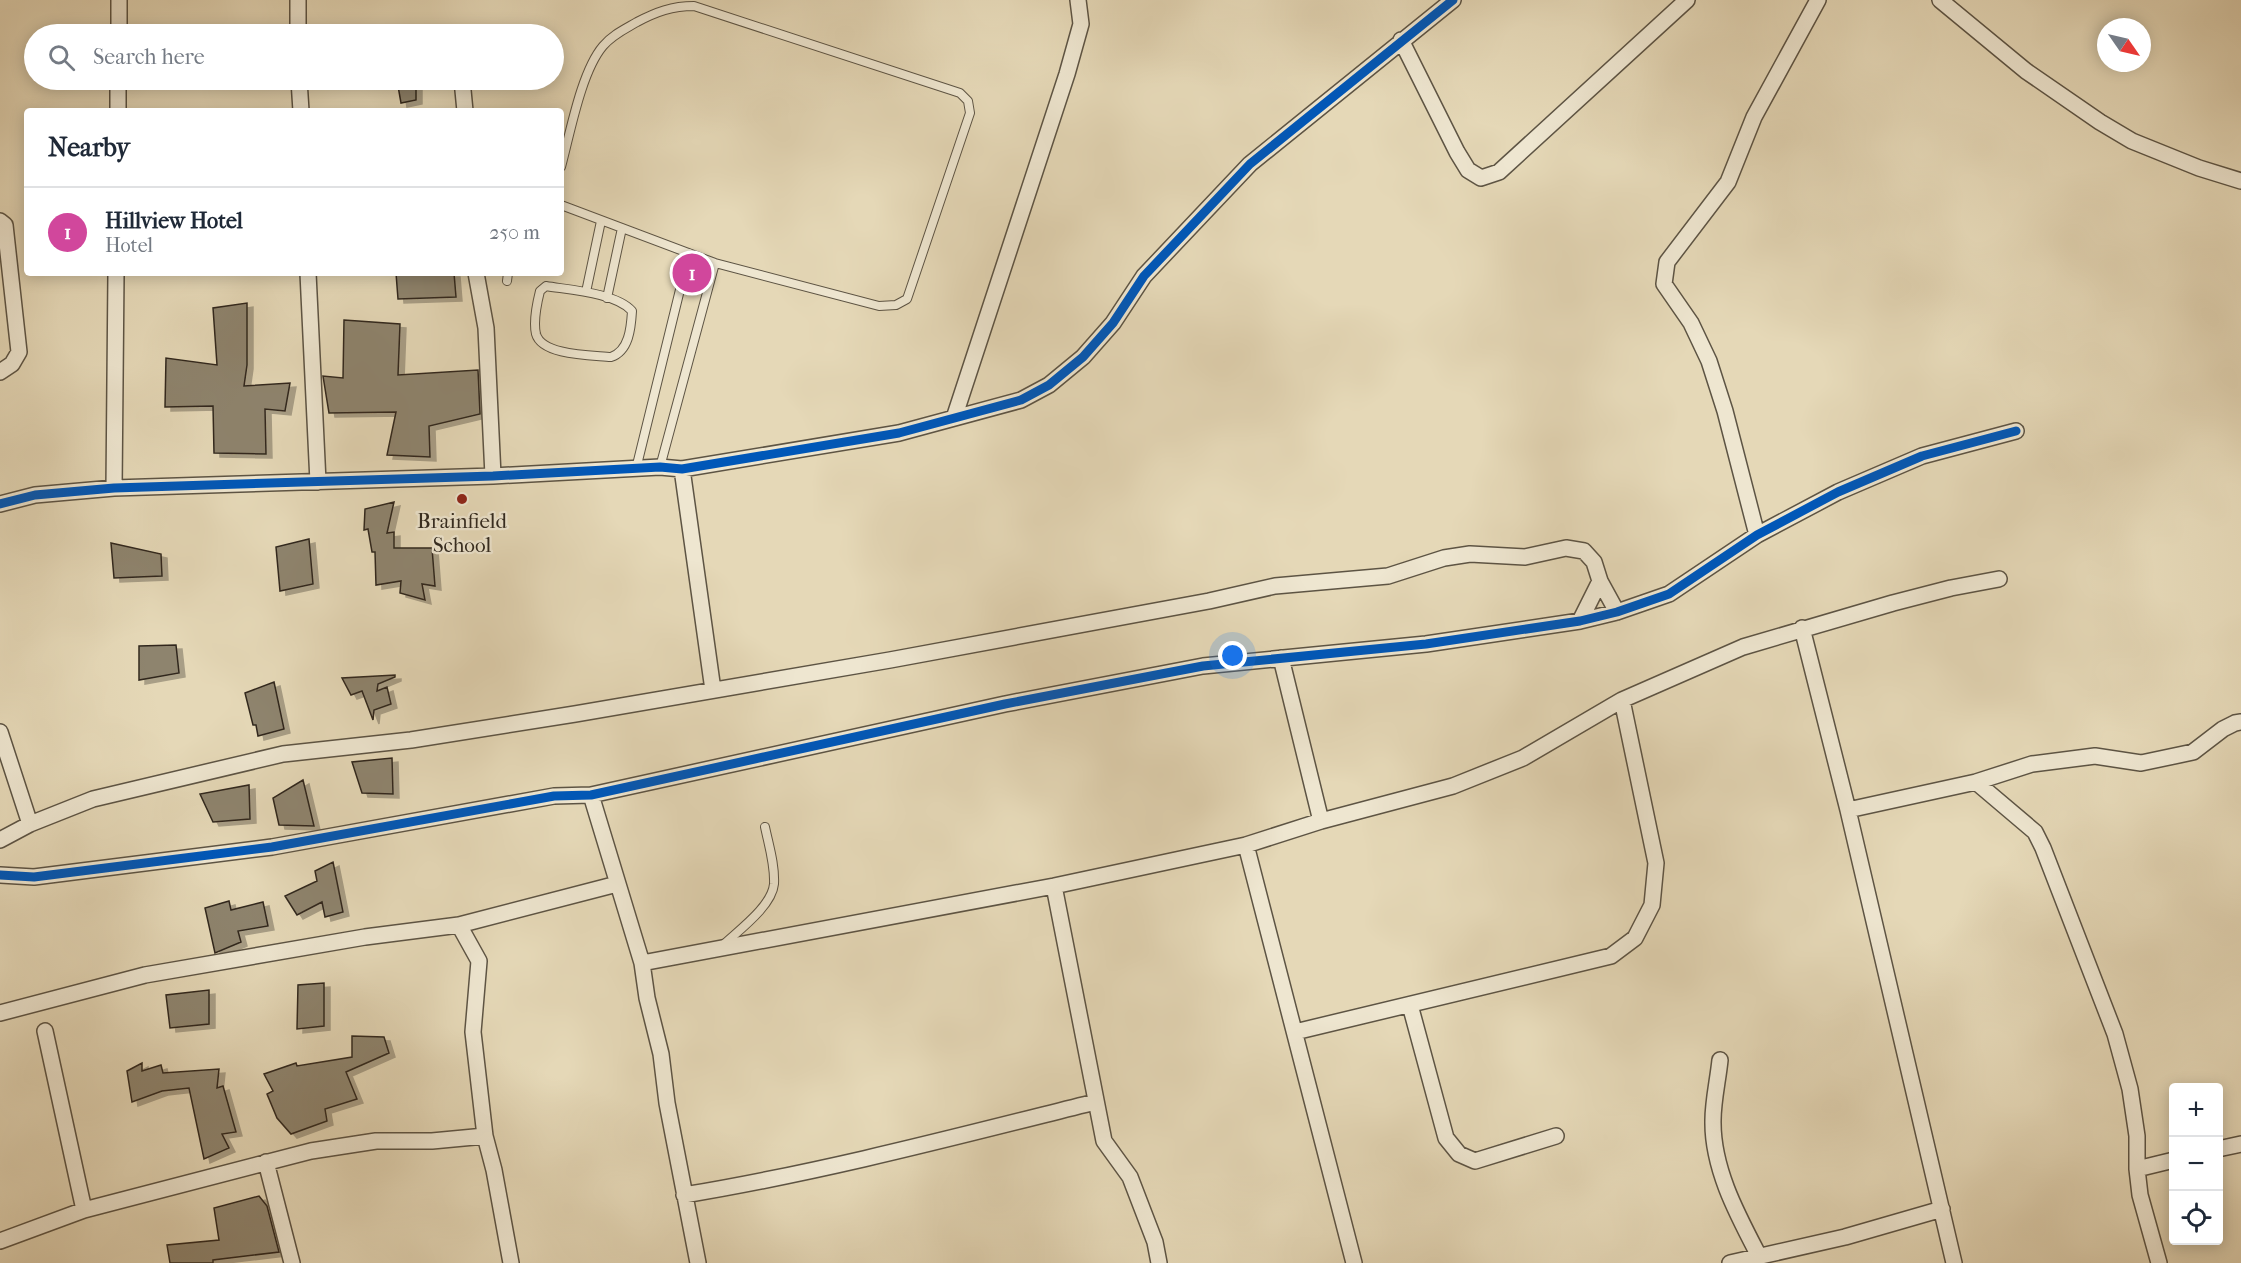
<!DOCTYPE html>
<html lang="en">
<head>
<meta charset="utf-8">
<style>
  :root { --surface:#fff; --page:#f2f2f3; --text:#1f2937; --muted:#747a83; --line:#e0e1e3; --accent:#111827 }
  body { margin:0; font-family:"IM FELL French Canon",serif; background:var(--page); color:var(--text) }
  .controls { position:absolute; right:18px; bottom:18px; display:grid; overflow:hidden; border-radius:6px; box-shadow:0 3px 15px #0003 }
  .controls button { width:54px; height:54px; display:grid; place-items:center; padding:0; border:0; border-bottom:2px solid var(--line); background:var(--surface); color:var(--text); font:30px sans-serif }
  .compass { position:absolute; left:2097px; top:18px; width:54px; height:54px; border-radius:50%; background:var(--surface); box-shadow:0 3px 15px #0003; rotate:124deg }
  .you { position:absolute; left:1233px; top:656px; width:21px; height:21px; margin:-15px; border:4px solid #fff; border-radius:50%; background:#1a73e8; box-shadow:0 0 0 9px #1a73e833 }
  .badge { display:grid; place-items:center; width:39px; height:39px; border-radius:50%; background:var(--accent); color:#fff; font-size:20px; font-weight:700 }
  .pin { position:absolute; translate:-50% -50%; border:3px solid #fff; box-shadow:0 2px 6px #0006 }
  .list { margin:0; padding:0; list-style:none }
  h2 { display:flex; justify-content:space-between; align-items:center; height:78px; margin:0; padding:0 24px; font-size:26px }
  h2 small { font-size:20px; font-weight:400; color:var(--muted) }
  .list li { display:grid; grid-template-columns:39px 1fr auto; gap:18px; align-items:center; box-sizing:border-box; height:90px; padding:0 24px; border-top:2px solid var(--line) }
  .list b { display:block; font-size:22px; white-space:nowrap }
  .list p { margin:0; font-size:20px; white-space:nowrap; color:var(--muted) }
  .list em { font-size:20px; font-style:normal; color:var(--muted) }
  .icon { flex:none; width:33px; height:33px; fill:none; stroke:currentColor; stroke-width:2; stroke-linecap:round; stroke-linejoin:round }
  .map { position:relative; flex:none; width:2241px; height:1263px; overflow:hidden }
  .search { position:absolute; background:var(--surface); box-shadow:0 3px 15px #0003; left:24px; top:24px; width:540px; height:66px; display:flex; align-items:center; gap:15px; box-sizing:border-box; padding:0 21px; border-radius:33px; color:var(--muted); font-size:22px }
  .panel { position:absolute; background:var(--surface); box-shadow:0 3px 15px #0003; left:24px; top:108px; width:540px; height:168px; border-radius:6px }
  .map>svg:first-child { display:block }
  .building { fill:#8e846e; stroke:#30281e; stroke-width:1.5; filter:url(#shadow) }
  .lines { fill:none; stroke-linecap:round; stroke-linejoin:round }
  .service-casing { stroke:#5d5444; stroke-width:10 }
  .minor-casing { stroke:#5d5444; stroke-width:18 }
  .service { stroke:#eee6d0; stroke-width:8 }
  .minor { stroke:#eee6d0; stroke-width:15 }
  .cycleway-casing { stroke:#eee6d0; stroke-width:13 }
  .cycleway { stroke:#0057b8; stroke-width:9 }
  .poi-dot { fill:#8f2418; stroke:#eee6d0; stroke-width:2 }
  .labels { text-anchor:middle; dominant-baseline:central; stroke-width:4.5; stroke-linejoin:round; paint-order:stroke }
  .poi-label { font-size:21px; fill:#30281e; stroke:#eee6d0 }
</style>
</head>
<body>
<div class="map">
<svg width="2241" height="1263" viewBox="0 0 2241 1263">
  <defs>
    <filter id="shadow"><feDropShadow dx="6" dy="4" stdDeviation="0" flood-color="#0004"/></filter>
  </defs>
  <rect width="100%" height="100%" fill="#e5d8b7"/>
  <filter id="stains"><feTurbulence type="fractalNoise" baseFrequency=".00333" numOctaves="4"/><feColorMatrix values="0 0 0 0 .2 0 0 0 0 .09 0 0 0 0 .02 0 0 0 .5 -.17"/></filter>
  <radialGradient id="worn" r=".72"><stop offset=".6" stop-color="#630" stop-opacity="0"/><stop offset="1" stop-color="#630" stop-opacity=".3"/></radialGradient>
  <path class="building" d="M416,84V100L401,103L398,86Z
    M396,273H454L456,297L398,299Z
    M247,303V365L244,386L290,383L285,411L265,409L266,454L214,453L213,406L165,407L166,358L217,365L213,308Z
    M344,320L400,324L398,375L478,370L480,414L429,426L430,457L387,455L396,412L329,413L323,376L343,378Z
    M394,502L387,533L394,532V548H432L435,586L422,584L425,600L400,593L401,581L376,585L375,552H372L368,529L364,530L365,509Z
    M309,539L313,584L280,591L276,547Z
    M111,543L161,554L162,576L114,578Z
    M176,645L179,673L139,680V646Z
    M395,675V677L378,684L377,691L387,687L391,704L374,710L373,720L362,691L351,695L342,678Z
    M274,682L284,729L258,736L256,725H253L245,693Z
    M392,758L393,794L362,793L352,762Z
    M303,780L314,826L279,825L273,798Z
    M249,785L250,819L213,822L200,794Z
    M333,862L343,912L325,917L322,902L297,915L285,896L317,881L315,871Z
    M229,901L231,910L263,902L268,926L238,931L241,942L215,953L205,908Z
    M324,983V1026L297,1029L298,985Z
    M209,990V1024L170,1028L166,995Z
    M352,1036L384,1037L389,1053L346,1072L357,1099L325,1109L327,1121L291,1134L277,1118L267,1094L273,1091L264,1074L296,1063L297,1066L352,1057Z
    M142,1063V1071L161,1065L163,1073L219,1069L217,1088L223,1086L236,1132L222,1134L229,1148L204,1159L189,1088L162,1091L132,1102L127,1071Z
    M259,1196L267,1206L279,1252L213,1260V1263H170L167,1245L219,1240L214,1208Z"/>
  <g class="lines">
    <g class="service-casing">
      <path id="service" d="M561,167C570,134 581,72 603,46C612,35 625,29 637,22C656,12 672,6 694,6L960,93L968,101L970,113L907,299L896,305L879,306L715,263L561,205
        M507,281L508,273
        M546,286C570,290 616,293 632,311C631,328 629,351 611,357C593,355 542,356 536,334C533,321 537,303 540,291Z
        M586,292L601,221
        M607,298L622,228
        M660,467L715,263
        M636,469L689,253
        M723,945C739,930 772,906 774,884C775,865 769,846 765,827"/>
    </g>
    <g class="minor-casing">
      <path id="minor" d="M1940,0L2026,71L2100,122L2132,141L2199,168L2241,181
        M119,34V0
        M298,34V0
        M1401,40L1457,152L1468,170L1481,178L1499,172L1687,0
        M299,80L301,111
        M462,80L465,111
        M118,111V80
        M0,221L5,225L19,352L12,364L0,372
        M308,273L318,482
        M476,273L486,328L493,476
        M954,418L1067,74L1081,24L1078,0
        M682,469L713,690
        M114,488L116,273
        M0,504L35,495L114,488L493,476L660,467L682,469L899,433L1021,400L1049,385L1083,357L1113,323L1144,276L1250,164L1453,0
        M1757,535L1725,411L1709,361L1691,323L1664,284L1667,262L1728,182L1754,117L1818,0
        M1580,621L1600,581
        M1802,628L1848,810L1976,782L2032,764L2095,756L2141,763L2193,752L2223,729L2235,723L2241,722
        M1281,658L1321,821
        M0,732L30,824
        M1976,782L2035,832L2043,848L2115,1034L2130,1089L2137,1136V1169L2140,1195L2159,1263
        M591,795L642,963L647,998L661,1054L667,1103L698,1263
        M1848,810L1954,1263
        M0,840L30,824L93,799L283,754L411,740L575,714L890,660L1209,601L1275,586L1388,576L1444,558L1470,554L1525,557L1566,548L1584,551L1594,562L1600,581L1617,612
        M1246,845L1354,1263
        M0,875L34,877L272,847L554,796L591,795L1005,704L1203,666L1426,644L1580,621L1617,612L1669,594L1757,535L1838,492L1922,456L2016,431
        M1054,886L1104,1141L1130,1177L1155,1242L1159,1263
        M459,925L617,884
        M642,963L1054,886L1246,845L1321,821L1453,786L1523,758L1622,700L1743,647L1893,603L1951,588L1999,579
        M1410,1005L1446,1138L1459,1154L1475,1161L1556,1136
        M0,1013L145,975L365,937L459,925L479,961L473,1032L485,1136
        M45,1031L84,1210
        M1295,1032L1611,956L1635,938L1652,905L1656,863L1622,700
        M1720,1060C1718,1080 1713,1101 1713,1120C1712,1168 1737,1214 1759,1256
        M2218,1149L2241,1144
        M266,1162L292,1263
        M2137,1169L2174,1160
        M684,1195C823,1172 959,1136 1095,1102
        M0,1241L84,1210L311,1151L376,1141H432L485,1136L494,1170L511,1263
        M1730,1263L1845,1237L1942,1209"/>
    </g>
    <use href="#service" class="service"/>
    <use href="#minor" class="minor"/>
    <g class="cycleway-casing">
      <path id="cycleway" d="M0,504L35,495L114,488L493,476L660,467L682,469L899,433L1021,400L1049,385L1083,357L1113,323L1144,276L1250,164L1453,0
        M0,875L34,877L272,847L554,796L591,795L1005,704L1203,666L1426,644L1580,621L1617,612L1669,594L1757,535L1838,492L1922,456L2016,431"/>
    </g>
    <use href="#cycleway" class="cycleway"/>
  </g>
  <circle class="poi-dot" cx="462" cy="499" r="6"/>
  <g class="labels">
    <g class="poi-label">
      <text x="462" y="521">Brainfield<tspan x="462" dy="24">School</tspan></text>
    </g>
  </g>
  <rect width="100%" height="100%" filter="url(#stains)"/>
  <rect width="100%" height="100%" fill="url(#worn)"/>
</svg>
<div class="controls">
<button>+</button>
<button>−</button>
<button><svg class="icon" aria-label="locate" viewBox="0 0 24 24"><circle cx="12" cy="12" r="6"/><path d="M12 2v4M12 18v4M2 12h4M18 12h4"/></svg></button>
</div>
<svg class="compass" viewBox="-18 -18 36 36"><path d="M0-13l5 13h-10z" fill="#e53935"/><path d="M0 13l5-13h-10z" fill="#747a83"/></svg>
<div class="you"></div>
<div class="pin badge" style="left:692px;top:273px;background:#d1479c">1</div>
<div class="search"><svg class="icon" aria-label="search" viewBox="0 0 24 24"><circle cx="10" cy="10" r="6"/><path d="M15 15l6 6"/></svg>Search here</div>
<section class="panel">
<h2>Nearby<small></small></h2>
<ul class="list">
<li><span class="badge" style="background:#d1479c">1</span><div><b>Hillview Hotel</b><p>Hotel</p></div><em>250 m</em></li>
</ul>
</section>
</div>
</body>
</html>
